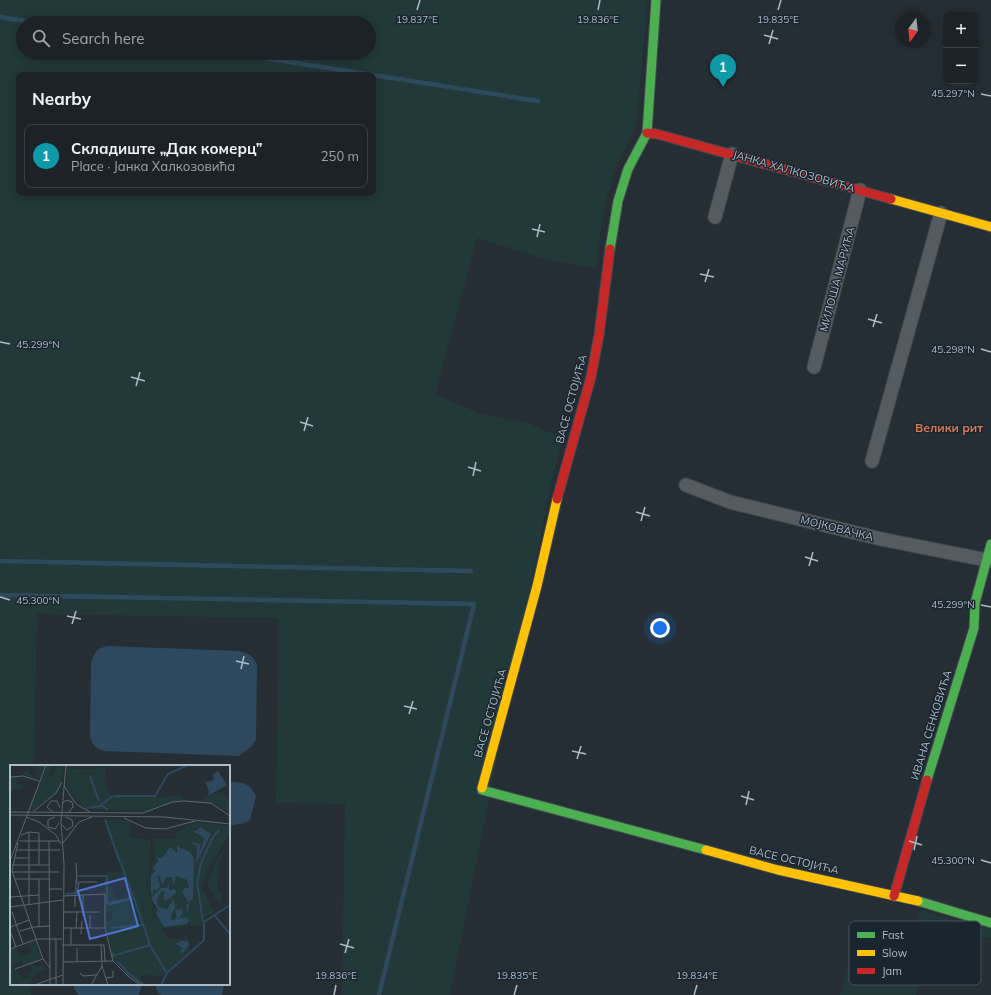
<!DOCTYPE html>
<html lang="en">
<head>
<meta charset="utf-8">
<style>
  :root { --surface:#1c2227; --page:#252a2f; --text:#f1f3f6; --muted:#a0a4a7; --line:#3a3f44; --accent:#7d8a94 }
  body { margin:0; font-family:Mulish,sans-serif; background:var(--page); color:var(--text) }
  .controls { position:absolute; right:12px; top:12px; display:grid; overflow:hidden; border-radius:8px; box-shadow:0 2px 10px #0003 }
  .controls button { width:36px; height:36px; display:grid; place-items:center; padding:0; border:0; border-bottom:1px solid var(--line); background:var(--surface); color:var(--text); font:20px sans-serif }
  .compass { position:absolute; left:895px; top:12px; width:36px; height:36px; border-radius:50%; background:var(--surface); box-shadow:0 2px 10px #0003; rotate:195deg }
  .you { position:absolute; left:660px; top:628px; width:14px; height:14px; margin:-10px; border:3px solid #fff; border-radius:50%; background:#1a73e8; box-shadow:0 0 0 6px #1a73e833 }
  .badge { display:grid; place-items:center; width:26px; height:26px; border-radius:50%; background:var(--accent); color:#fff; font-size:13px; font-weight:700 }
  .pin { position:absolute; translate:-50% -33px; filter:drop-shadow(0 1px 2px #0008) }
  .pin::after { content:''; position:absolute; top:21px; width:14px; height:12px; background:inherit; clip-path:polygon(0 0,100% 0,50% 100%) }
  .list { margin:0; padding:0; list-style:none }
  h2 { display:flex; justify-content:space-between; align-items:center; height:52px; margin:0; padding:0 16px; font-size:17px }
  h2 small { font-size:13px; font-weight:400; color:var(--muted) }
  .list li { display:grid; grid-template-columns:26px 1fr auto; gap:12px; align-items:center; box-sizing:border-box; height:64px; margin:0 8px 8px; padding:0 8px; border:1px solid var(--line); border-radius:8px }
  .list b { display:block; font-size:15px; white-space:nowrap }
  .list p { margin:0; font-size:13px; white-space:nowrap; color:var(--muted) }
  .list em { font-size:13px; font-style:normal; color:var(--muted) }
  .icon { flex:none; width:22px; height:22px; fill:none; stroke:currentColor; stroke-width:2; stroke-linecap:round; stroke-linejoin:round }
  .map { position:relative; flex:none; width:991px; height:995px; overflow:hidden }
  .search { position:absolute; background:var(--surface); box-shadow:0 2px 10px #0003; left:16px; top:16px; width:360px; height:44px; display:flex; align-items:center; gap:10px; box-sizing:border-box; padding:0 14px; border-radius:22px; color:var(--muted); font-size:15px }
  .panel { position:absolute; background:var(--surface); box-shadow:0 2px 10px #0003; left:16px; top:72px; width:360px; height:124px; border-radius:8px }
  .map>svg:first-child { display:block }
  .green { fill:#223939; fill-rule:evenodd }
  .water { fill:#2e495d }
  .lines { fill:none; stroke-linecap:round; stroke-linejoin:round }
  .stream { stroke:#2e495d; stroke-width:4.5 }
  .street-casing { stroke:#434a4e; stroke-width:15 }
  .fast-casing { stroke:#434a4e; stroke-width:11 }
  .slow-casing { stroke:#434a4e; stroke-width:11 }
  .jam-casing { stroke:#434a4e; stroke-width:11 }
  .street { stroke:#545c62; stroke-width:13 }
  .fast { stroke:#4caf50; stroke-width:9 }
  .slow { stroke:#ffc107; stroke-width:9 }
  .jam { stroke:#c62828; stroke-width:9 }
  .ticks { fill:none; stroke:#adbbc7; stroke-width:1.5 }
  .labels { text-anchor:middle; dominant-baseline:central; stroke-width:3; stroke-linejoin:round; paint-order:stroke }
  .street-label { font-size:11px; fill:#adbbc7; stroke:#19252f }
  .neighbourhood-label { font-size:12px; font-weight:bold; fill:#db7954; stroke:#19252f }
  .inset-river { fill:none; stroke:#2e495d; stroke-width:2 }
  .inset-road { fill:none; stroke:#5b666f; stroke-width:1 }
  .view { fill:#4f74d2; fill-opacity:0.15; stroke:#4f74d2; stroke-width:2 }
  .inset-edge { fill:none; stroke:#adbbc7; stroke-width:2 }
  .key { fill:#19252f; stroke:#45525d; stroke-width:1 }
  .key-label { font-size:11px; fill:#adbbc7 }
  .ticks-label { font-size:10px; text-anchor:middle; fill:#adbbc7; stroke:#19252f; stroke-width:3; stroke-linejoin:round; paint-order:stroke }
</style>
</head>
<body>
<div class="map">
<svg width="991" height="995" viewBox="0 0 991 995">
  <rect width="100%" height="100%" fill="#252e34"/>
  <path class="green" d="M0,0H647L637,120C633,138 622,152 616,168C604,201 600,234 596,268L544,259L477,238L435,395L484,415L529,423L546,432L564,434L553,474L450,995H342L345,804L276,803L278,618L37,614L34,766H11V984H31V995H0ZM23,23H369V53H23ZM19,75H373V193H19Z
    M921,910L991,930V938C968,936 966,941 957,961L928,953L916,995H840L852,952L877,959L884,934L893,937L886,962L904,967Z"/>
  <path class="water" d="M108,646L239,651C250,654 254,656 257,666L256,739L252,746L239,756L105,751C96,749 93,746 90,737L91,663C94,652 97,648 108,646Z
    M229,782C243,782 251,783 256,797L250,820L244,823L229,826Z
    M74,984H142L139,995H79L74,989Z
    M155,984H224L222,995H161L158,992Z"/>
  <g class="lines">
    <path class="stream" d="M0,17L40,23
      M232,53L373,75
      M373,75L538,101
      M0,561L471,571
      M0,595L474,604L379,995"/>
    <g class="street-casing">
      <path id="street" d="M715,217L732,154
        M814,367L860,190
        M872,461L941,213
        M686,485L730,502L881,539L991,561"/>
    </g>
    <g class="fast-casing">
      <path id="fast" d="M610,249L618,201L628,169L647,133L656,0
        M927,780L974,628L975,603L991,544
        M482,788V790L706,850
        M918,901L991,923"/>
    </g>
    <g class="slow-casing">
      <path id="slow" d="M891,199L991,227
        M482,788L537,586L557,499
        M706,850L778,870L918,901"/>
    </g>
    <g class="jam-casing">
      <path id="jam" d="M647,133L657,134L891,199
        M557,499L591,377L599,335L610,249
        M894,896L927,780"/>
    </g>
    <use href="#street" class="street"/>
    <use href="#fast" class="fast"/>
    <use href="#slow" class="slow"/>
    <use href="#jam" class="jam"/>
  </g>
  <path class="ticks" d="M417,10L420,0M598,10L600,0M778,10L781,0M764,35L778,39M769,44L773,30M981,94L991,96M532,229L545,232M537,237L540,224M700,274L714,277M705,282L709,269M868,319L882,323M873,327L877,314M0,342L10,344M981,349L991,352M131,377L145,381M136,386L140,372M300,422L313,426M304,431L308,417M468,467L481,471M473,476L476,462M636,512L650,516M641,521L645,507M805,557L818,561M809,566L813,552M0,597L10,600M981,605L991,607M67,616L81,619M72,624L76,611M236,661L249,664M241,669L244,656M404,706L417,709M409,714L413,701M572,751L586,754M577,759L581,746M741,796L754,800M746,805L749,791M909,841L922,845M914,850L917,836M981,860L991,863M340,944L354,948M345,953L349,939M334,995L336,985M514,995L517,985M694,995L697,985"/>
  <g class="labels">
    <g class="street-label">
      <text transform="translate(794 171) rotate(16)">ЈАНКА ХАЛКОЗОВИЋА</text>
      <text transform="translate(837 279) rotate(-75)">МИЛОША МАРИЋА</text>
      <text transform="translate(571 399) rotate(-75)">ВАСЕ ОСТОЈИЋА</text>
      <text transform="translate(837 528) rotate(14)">МОЈКОВАЧКА</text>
      <text transform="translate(490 713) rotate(-74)">ВАСЕ ОСТОЈИЋА</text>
      <text transform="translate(931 725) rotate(-73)">ИВАНА СЕНКОВИЋА</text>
      <text transform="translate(794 860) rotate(13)">ВАСЕ ОСТОЈИЋА</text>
    </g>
    <g class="neighbourhood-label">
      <text x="949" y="427">Велики рит</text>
    </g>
  </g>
  <g transform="translate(10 765)">
    <rect width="220" height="220" fill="#252e34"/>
    <path d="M26,0H35L29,14L14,10L13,7H18L22,11L27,9ZM37,0L41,2L39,11L41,12L44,5L50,0L54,2L51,18L46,27L24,45L18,46ZM95,1L96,22L100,30L152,32L172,30L173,35L138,46L75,44L56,21L57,3L79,5ZM7,11L8,19H13V26V24L0,25V12ZM210,26L218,34L220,48L205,38L192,35ZM94,54L117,55L120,57V73L141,75L139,110L136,116L143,147L159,174H179L180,185L153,211L131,210V218L117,210L110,199L104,196L96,163V156L102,155V148L95,147L94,114H97V107H111ZM113,112L118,132L107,135L98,116ZM185,57L220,61V69L203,95L191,122L205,147L193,154L192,161H180V159L175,162L154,163L143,145L138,120L144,90L143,74H165L168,66ZM191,62L198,66L199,71L186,98L187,81L191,82L187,91L194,75L192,71L185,69L184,64ZM160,82L167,88L166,82L172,83L184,93L179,147L177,133L172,127L179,124L177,115L167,111L156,112L152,121L150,111H147V124L143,123L141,128V115L146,106L148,92L152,93ZM160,117L159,125L164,123L167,126L157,135L154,132L156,127L151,126L147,135L148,142L157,144L164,133L165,143L161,150L162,156L167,152V144H172L168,153H173L177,159L163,161L152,159L146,149L148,145L144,143L142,134L149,125L157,123ZM220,77L209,97L207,122L212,132V143L197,119L207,94ZM26,175L28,183L26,184L29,185L32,194L13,201L11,196L4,199V204L13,214L20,212L19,207L22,205L20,199L24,198L26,202L31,200L36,204L25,208L26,210L21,213L23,220H9L7,215L4,216L6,220H0V184L6,182L10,191L22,187L19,178Z" fill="#223939" fill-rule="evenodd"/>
    <path d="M208,6L217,20L198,31L199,26L195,17L202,16L204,13L202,10ZM191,62L201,69L186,99L187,82L181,77L191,79L188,91L194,75L192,71L183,67ZM167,81L180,87L184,93L183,135H180L178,148L176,140L179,138L172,127L176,122L179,124L177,115L166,111L163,121L162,112H156L152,121L150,111H147L150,121L147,125L143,124V130L141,128V111L145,106L143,103L148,96L147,92L152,93L160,82L167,88ZM159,116V125L165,124L166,128L156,136L153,134L155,127L151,126L147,135L148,142L157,144L164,133L165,143L161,150L162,156L167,152L165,145L172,144L173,148L168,153L176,152L179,154L177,159L154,162L146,149L148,145L141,133L151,123H157ZM171,176H178L179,180L172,188L170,186L173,183L165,179Z" fill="#2e495d"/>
    <path class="inset-river" d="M80,11L89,36M104,31H145L158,9L178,0M77,43L91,41M98,45L91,40L103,31M95,55L110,97M111,98L123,132M67,111H97V138L124,133M56,129L66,128V114M98,140L124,133L140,180L156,207M204,150L220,169M193,156L187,118L191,98L203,72L209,65M101,163L132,160M103,188V191L140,180M107,196L118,208L134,220M151,220L157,208L194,175V157L220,140"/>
    <path class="inset-road" d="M0,12L13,11L29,16M54,21L66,39L80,47M52,39L56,35L62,37L63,42L59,47M24,46L46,28L52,17M0,47L133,48L162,37L174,36L201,38L220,51M43,47L37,42L41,36H47L50,43M0,50L155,52L220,59M16,52L29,57L46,70L51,79M45,52L38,55V62L45,64L49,58M114,53L136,63L155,64L185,56M52,60L57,65L63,61L62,55L56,52M19,67L29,68V100M11,70L19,67V76M9,76H49M19,76V139M39,76L40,220M8,78L2,106L33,194L40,203M53,78L69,57L82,52M7,85H50M4,93H19M0,96L36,0M66,98L67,119M2,100H39M3,107H49M5,114H39M29,114V161M39,124H52M65,129V142M67,129L69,117H87M0,132L29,130M0,142L53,135M2,147L13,179M54,147H89M73,151V130M0,162L19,155M53,163H95M66,163L67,147M80,163V150M0,166L6,182M10,166L24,162L40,161M71,169L72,156M46,174V220M52,180H94L95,196M61,180V163M91,180L92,201L98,220M0,184L27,174H52M67,196V183M103,196L119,212L131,220M53,197L103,196L95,163V129L54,131M5,204L33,194M70,208L73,211L86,210M96,213L103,212V206M24,220L53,210M53,220L54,99L51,57L56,0M81,220L92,201"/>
    <path class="view" d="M115,113L128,161L80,174L68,126Z"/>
    <rect width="220" height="220" class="inset-edge"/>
  </g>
  <rect x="849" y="921" width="132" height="64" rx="6" class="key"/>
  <rect x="857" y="932" width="18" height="6" fill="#4caf50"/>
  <rect x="857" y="950" width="18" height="6" fill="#ffc107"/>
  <rect x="857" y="968" width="18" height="6" fill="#c62828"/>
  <g class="key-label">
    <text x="882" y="939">Fast</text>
    <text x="882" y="957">Slow</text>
    <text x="882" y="975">Jam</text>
  </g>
  <g class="ticks-label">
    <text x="417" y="23">19.837°E</text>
    <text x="598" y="23">19.836°E</text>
    <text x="778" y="23">19.835°E</text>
    <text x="953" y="97">45.297°N</text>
    <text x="38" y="348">45.299°N</text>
    <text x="953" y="353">45.298°N</text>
    <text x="38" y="604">45.300°N</text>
    <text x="953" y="608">45.299°N</text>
    <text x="953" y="864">45.300°N</text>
    <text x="336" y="979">19.836°E</text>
    <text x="517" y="979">19.835°E</text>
    <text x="697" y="979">19.834°E</text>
  </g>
</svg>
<div class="controls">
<button>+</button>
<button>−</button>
</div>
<svg class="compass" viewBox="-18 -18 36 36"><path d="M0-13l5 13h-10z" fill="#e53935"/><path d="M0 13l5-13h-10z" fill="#a0a4a7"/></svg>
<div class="you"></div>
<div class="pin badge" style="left:723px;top:87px;background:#0f9aa8">1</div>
<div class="search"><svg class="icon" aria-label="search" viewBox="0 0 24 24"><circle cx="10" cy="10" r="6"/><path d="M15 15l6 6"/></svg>Search here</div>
<section class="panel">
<h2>Nearby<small></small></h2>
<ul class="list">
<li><span class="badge" style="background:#0f9aa8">1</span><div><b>Складиште „Дак комерц”</b><p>Place · Јанка Халкозовића</p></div><em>250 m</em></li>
</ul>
</section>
</div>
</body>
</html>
